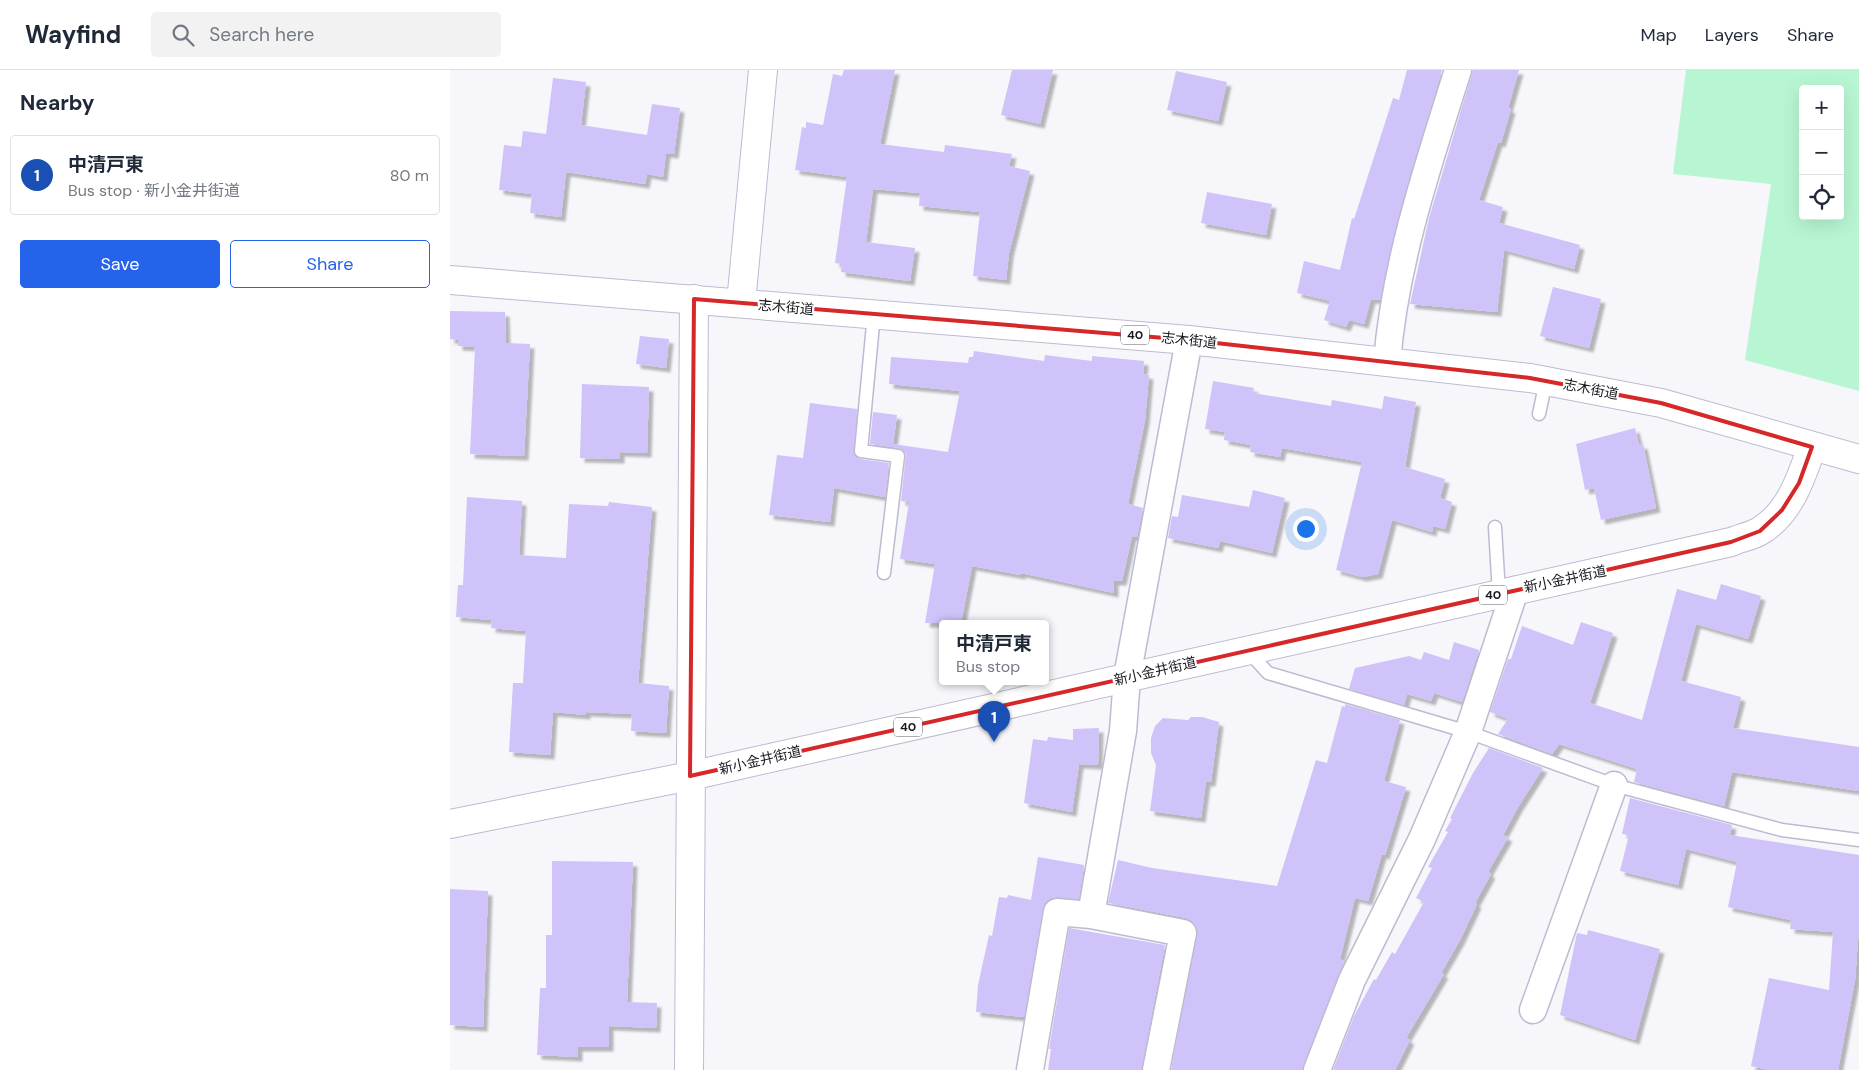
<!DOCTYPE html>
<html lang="en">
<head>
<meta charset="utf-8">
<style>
  :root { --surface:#fff; --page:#f2f2f3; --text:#1f2937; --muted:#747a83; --line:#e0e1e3; --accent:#2563eb }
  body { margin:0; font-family:"DM Sans","Noto Sans JP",sans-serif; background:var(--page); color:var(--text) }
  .controls { position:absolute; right:15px; top:15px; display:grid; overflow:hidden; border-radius:5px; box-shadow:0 5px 20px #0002 }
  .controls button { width:45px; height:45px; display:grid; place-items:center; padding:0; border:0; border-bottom:1px solid var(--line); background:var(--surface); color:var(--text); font:25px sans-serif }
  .you { position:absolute; left:855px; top:458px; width:18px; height:18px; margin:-12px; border:4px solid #fff; border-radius:50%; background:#1a73e8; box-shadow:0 0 0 8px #1a73e833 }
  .badge { display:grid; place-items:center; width:32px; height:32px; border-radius:50%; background:var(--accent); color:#fff; font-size:16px; font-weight:700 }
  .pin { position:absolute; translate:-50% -41px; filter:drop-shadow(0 1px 2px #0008) }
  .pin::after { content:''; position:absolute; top:26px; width:18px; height:15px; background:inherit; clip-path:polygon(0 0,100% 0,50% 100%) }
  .popup { position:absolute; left:489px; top:550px; width:110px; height:65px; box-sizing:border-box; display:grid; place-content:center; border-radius:5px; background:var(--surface); filter:drop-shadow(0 1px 4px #0005); font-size:16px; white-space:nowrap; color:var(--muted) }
  .popup b { font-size:19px; color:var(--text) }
  .popup::after { content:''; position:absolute; left:50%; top:100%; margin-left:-10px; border:10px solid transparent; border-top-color:var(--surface) }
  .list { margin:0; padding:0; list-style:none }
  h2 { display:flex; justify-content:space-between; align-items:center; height:65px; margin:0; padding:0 20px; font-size:21px }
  h2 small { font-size:16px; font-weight:400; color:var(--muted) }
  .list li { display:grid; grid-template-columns:32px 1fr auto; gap:15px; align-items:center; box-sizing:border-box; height:80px; margin:0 10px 10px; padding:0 10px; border:1px solid var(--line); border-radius:5px }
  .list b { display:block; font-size:19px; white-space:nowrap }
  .list p { margin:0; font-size:16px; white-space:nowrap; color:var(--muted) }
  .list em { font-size:16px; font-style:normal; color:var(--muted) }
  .actions { display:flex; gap:10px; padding:15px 20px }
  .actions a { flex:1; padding:11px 0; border:1px solid var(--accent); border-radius:5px; text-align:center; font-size:18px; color:var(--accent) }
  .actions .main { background:var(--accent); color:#fff }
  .icon { flex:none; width:28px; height:28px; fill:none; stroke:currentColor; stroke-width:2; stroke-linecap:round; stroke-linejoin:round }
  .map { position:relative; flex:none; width:1409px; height:1000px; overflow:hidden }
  header { display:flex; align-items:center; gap:30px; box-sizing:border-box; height:70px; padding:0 25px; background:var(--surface); border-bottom:1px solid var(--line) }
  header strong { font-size:24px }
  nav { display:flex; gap:28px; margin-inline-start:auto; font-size:18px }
  .search { width:350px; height:45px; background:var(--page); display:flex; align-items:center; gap:12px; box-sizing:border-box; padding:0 18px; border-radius:5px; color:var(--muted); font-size:19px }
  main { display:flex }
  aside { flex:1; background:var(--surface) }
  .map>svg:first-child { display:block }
  .green { fill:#b8f6d3; fill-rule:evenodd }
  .building { fill:#cfc3fa; filter:url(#shadow) }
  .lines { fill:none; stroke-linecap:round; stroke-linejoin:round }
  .lane-casing { stroke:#bebad2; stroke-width:15 }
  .street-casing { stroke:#bebad2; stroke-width:29 }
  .secondary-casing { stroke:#bebad2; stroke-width:30 }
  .primary-casing { stroke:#bebad2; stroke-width:30 }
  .lane { stroke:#fff; stroke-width:12 }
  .street { stroke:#fff; stroke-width:26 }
  .secondary { stroke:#fff; stroke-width:28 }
  .primary { stroke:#fff; stroke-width:28 }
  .marked { fill:none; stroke:#d62828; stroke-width:4; stroke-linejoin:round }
  .labels { text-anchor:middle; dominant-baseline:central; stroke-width:4.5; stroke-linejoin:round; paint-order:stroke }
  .shield { fill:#fff; stroke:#5e5d63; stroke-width:1 }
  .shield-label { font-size:12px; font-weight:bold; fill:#191820 }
  .street-label { font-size:14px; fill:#191820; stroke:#fff }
</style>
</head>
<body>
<header>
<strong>Wayfind</strong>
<div class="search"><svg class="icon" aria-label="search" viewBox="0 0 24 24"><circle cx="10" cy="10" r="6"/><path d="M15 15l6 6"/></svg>Search here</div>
<nav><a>Map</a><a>Layers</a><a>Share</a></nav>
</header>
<main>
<aside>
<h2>Nearby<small></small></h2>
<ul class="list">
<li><span class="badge" style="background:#1a4fb4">1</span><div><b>中清戸東</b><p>Bus stop · 新小金井街道</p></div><em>80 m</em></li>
</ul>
<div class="actions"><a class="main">Save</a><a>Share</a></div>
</aside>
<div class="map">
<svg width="1409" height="1000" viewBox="0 0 1409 1000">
  <defs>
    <filter id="shadow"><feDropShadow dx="4.5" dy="4.5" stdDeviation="1" flood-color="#0004"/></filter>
  </defs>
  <rect width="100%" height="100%" fill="#f7f6fb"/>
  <path class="green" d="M1236,0H1409V321L1295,290L1321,114L1223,104ZM1353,19H1390V146H1353Z"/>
  <path class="building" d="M394,0H445L430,74L494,82L495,75L562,84L559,96L580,101L559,183L556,210L523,206L530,142L469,136L470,123L423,119L416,172L465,178L460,211L391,202L392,194L385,193L397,107L345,100L352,57L356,58V52L373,55L383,4L392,6Z
    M562,0H603L590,54L551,45Z
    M957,0H992L950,140L930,230L921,229L914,254L899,250L896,257L874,250L880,231L847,223L854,191L890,200L902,148L904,149L943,28L949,30Z
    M1023,0H1069L1058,38L1061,39L1051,73L1048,72L1029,130L1053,137L1049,153L1130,175L1124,199L1054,180L1047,242L960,234L979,148Z
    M726,1L777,12L768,51L717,40Z
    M103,8L136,12L131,55L197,65L202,34L230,38L224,84L216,83L213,107L197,104L195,114L116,102L111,147L80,143L82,124L49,120L54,75L71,77L73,61L96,64Z
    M757,122L822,134L816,165L751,153Z
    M1103,217L1151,229L1139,278L1090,266Z
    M0,241L55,242L56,273L80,274L74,386L20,384L25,277L8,276V270L0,269Z
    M190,266L219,269L216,298L186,294Z
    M524,281L594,291L595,285L642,291V286L694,291L693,304L699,305L695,350L678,434L693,438L687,467L682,466L672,511H664V523L571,503V505L522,496L511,553H475L485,494L450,489L459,432L451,431L456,383L449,378L420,374L423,342L447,345L443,374L498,382L510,321L439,314L441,287L518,293L519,287H523Z
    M763,311L804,318L803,323L881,336L882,330L932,339L934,326L966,332L955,397L995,409L990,428L1002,432L995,459L983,456L982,462L942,450L928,504L912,507L886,500L912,392L832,378L830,387L800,382L801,375L774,370L775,362L755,359Z
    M132,314L199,317L197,383L170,382V389L130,388Z
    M360,333L407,339L404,385L410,389L439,393L435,427L384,418L380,452L319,445L327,385L353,388Z
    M1185,358L1189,375L1193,374L1206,438L1151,450L1144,418L1135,420L1126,374Z
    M803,420L835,428L822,483L770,471L768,478L718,468L722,446L728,447L732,425L799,437Z
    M17,427L72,431L69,485L116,488L119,434L158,436L159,432L202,437L188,613L219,616L216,663L181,661L182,644L136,642V645L103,642L100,685L59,682L63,613H73L76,561L41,558L42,550L6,547L8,515H13Z
    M1271,514L1311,526L1298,569L1246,554L1231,611L1291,627L1283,658L1409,677V721L1282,702L1274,736L1184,712L1187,699L1109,674L1102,684L1048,664L1058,649L1040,642L1058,589H1061L1072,556L1123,575L1131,552L1163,563L1140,633L1192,650L1227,519L1266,530Z
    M1004,572L1029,580L1012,632L984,623L981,631L957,624L954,635L899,619L905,598L959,586L971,590L974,582L999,590Z
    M895,634L950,650L934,711L956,717L935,785L932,784L918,831L905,828L890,889L894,891L852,1000H721L747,859L743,852L736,848L658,833L668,790L702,798L827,816L866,690L877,693L892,636L895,637Z
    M741,647H752L769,652L761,712H756L751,748L700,741L706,695L701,683V668L705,656L713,648L738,650Z
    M649,658L648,695L629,694L622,742L574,733L583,669L597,671L598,667L623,670V659Z
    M1039,678L1093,698L1068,737L1053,765L1058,767L1038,802L1041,804L1025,833L1027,834L1010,870L991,903L994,904L956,968L960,970L945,1000H883L904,946L924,909L926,910L942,882L945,884L974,832L966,828L982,798L978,797L998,762L995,761L1002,749L1000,748L1023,703Z
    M1180,728L1282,755L1280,765L1409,785V856L1405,910L1388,1000H1319L1301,996L1319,908L1379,920L1383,862L1340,859L1341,850L1278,837L1287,792L1236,779L1228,815L1170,801L1179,765L1172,764Z
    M588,787L634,795L629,829L608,827L601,828L595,833L574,947L526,942L528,915L539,865L542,866L549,827L557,828L558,825L581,830Z
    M102,791L183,792L177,932L207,933L206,958L159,956V977H128V987L87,985L90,918H96V865H102Z
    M0,819L38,821L33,957L0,955Z
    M619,858L715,875L691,1000H598L601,979H599Z
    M1138,860L1210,879L1185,970L1110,945L1127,863L1137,865Z"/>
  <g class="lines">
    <g class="lane-casing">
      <path id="lane" d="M424,244L411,381L448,386L434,503
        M1089,344L1096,311
        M1045,457L1049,524
        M798,581L818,603L1018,662L1164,715L1332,760L1409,770"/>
    </g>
    <g class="street-casing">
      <path id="street" d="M937,292C945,192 978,95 1008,0
        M1083,940L1164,715
        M580,1000L607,842L641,845
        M706,1000L733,863L641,845L673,661L677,607L739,270
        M867,1000L902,910L972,769L1018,662L1065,520"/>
    </g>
    <g class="secondary-casing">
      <path id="secondary" d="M291,233L313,0
        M239,1000L244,229"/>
    </g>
    <g class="primary-casing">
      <path id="primary" d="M0,210L739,270L1080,308L1211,333L1409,389
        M0,754L240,706L1281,472C1290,468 1302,466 1310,461C1340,443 1351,408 1362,377"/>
    </g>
    <use href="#lane" class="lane"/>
    <use href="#street" class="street"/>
    <use href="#secondary" class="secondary"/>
    <use href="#primary" class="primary"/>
  </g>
  <path class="marked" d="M244,229L739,270L1080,308L1211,333L1362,377L1349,413L1332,440L1310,461L1281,472L240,706Z"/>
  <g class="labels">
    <g class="shield">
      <rect x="671" y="255.5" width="28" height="19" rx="4"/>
      <rect x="1029" y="515.5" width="28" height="19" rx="4"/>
      <rect x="444" y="647.5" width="28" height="19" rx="4"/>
    </g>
    <g class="shield-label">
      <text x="685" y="265">40</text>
      <text x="1043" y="525">40</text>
      <text x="458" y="657">40</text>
    </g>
    <g class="street-label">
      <text transform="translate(336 237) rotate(5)">志木街道</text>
      <text transform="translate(739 270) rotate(6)">志木街道</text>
      <text transform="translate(1141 319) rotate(11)">志木街道</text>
      <text transform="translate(1115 509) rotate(-12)">新小金井街道</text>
      <text transform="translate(705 601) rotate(-13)">新小金井街道</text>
      <text transform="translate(310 690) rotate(-13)">新小金井街道</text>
    </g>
  </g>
</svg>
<div class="controls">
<button>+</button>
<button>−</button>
<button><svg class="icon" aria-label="locate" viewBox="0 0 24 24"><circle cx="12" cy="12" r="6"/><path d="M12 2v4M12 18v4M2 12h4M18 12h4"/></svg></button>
</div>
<div class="you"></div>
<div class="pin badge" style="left:544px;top:672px;background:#1a4fb4">1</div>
<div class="popup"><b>中清戸東</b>Bus stop</div>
</div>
</main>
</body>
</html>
